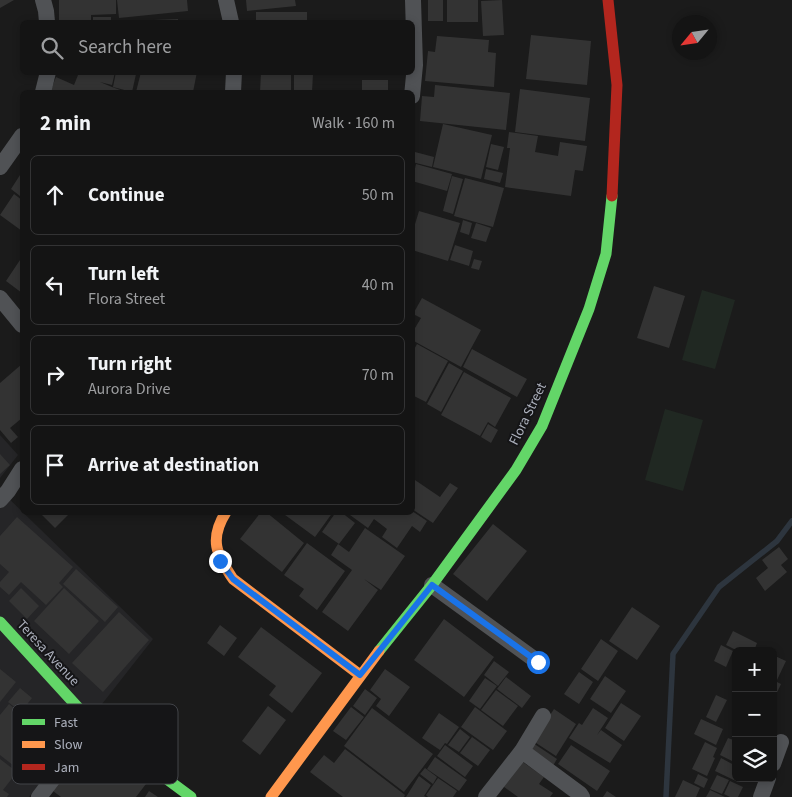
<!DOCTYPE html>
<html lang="en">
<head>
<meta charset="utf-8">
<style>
  :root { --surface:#141414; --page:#212122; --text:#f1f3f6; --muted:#9d9ea0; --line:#333334 }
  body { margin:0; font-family:"Source Sans 3",sans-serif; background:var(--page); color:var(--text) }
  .controls { position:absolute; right:15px; bottom:15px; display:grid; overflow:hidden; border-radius:8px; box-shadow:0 2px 8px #0003 }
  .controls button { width:45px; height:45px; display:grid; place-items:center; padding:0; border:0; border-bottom:1px solid var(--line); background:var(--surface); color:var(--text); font:25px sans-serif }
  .compass { position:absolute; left:672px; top:15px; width:45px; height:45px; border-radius:50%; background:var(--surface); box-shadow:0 2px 8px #0003; rotate:241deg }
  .stop { position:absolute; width:15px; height:15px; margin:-11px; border:4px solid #1a73e8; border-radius:50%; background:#fff }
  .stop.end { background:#1a73e8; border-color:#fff; box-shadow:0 1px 5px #0008 }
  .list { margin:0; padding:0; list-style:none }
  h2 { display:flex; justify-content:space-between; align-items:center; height:65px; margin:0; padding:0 20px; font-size:21px }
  h2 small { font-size:16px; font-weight:400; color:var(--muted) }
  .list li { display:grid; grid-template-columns:32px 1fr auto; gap:15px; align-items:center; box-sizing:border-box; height:80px; margin:0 10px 10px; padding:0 10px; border:1px solid var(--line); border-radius:8px }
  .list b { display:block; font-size:19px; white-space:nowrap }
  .list p { margin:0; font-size:16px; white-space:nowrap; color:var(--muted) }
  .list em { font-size:16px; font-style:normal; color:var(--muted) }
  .icon { flex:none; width:28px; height:28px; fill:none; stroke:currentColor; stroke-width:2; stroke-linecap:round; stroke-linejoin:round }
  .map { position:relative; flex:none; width:792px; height:797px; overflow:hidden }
  .search { position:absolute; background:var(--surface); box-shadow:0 2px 8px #0003; left:20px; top:20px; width:395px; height:55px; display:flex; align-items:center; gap:12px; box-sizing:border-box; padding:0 18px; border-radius:8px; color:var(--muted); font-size:19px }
  .panel { position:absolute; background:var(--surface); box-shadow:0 2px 8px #0003; left:20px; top:90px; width:395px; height:425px; border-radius:8px }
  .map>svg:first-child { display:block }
  .built { fill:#252527 }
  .pitch { fill:#202822 }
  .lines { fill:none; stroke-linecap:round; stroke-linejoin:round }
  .stream { stroke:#2d353e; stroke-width:5.5 }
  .building { fill:#333 }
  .street { stroke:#505255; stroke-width:16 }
  .fast { stroke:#63d668; stroke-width:11 }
  .slow { stroke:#ff974d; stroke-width:11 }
  .jam { stroke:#b3261e; stroke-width:11 }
  .route { stroke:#1a73e8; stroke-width:6 }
  .labels { text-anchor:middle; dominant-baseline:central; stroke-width:4; stroke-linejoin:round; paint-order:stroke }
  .street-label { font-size:14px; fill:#acb0bc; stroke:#151517 }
  .key { fill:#151517; stroke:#424449; stroke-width:1 }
  .key-label { font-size:14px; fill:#acb0bc }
</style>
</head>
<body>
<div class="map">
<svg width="792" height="797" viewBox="0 0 792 797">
  <rect width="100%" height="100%" fill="#1b1b1b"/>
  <path class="built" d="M0,435L18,455L0,478Z
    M0,490L153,639L29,797H0Z"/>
  <path class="pitch" d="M702,290L735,300L715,369L682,360Z
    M665,409L703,420L683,491L645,480Z"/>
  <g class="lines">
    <path class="stream" d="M666,797L673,654L719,587L777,541L792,521"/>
  </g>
  <path class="building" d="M0,0H14L0,8Z
    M59,0H116V14L91,15V22H59Z
    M117,0H187L188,11L119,18Z
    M246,0H295L296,6L247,11Z
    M428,0H443V21H428Z
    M447,0H478V22H447Z
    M502,0L504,35L483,36L481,1Z
    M256,12H307V22H256Z
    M93,17H111V22H93Z
    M178,19V22H129V21Z
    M531,35L591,41L587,85L526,79Z
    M437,36L489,40L488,52L496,53L494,87L425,81L428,51L435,52Z
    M72,72H80L84,75V72H115L112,85L100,82L112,87L111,89L112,87L126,92H50L56,77L74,85L78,75Z
    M116,72L136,74L132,92L113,87Z
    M141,72H197L193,92H136Z
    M261,72H291V92H260Z
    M294,73L313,74L312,92H294Z
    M362,80H388V92H362Z
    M435,85L510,93L506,130L420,121L422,96L434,97Z
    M520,89L590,98L585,141L515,132Z
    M443,124L492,135L481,179L433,167Z
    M509,132L538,136L535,152L558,156L560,142L587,146L583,171L575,170L571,196L505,187L510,148H507Z
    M491,144L504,147L498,170L486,167Z
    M415,152L434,157L432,167L412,162Z
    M416,164L452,174L447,191L412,181Z
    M486,169L503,173L500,183L484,179Z
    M20,175L22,177V192L20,196L11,189Z
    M452,176L463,179L453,214L443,211Z
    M465,178L504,188L493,227L454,216Z
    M14,194L22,200V231L0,215Z
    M419,211L460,223L448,261L412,250V234Z
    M463,220L472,223L469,235L460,232Z
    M476,223L491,228L486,242L471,238Z
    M455,245L473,251L469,266L450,260Z
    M22,257V293L6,281Z
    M474,259L482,261L479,270L471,268Z
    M654,286L685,296L669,348L637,338Z
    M422,298L481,330L461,367L412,340V333L421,318L413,314Z
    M417,344L448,361L426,402L412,395V353Z
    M472,349L527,379L517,397L463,367Z
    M449,363L463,371L441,412L427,404Z
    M22,364V390L20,392L22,395V418L10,428L18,437L11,443L0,430V383Z
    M464,372L511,398L495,427L488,422L480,436L441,415Z
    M488,424L498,430L491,443L481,437Z
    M0,454L10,465L0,474Z
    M412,478L440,497L450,483L458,488L433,523L412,509Z
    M412,511L427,521L420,532L412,526L397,548L382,537L387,529L374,519L368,528L350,515L352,512H412Z
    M39,512H66L68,515L55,528Z
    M261,512H266L304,543L282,572L240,539Z
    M281,512H333L315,537Z
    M336,512H341L355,523L339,544L322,532Z
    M17,517L73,567L59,583L63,587L46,605L21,582L9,595L0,587V582L9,572L0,564V536Z
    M493,524L527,551L487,601L453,574Z
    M365,528L405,556L381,590L364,579L378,590L348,631L322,612L352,570L331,555L338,544L349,552Z
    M307,543L345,571L317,610L299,596L304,589L284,575Z
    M779,547L788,559L781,565L787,572L765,591L756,578L768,568L762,560Z
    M76,569L118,607L105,622L63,584Z
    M21,588L39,606L27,619L9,601Z
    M64,588L99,621L69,654L34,621Z
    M632,607L660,626L637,660L609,641Z
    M119,612L149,640L103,692L72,663Z
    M444,619L494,657L464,697L414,660Z
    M220,625L237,638L224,656L207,643Z
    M261,627L322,673L292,713L269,695L276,686L238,657Z
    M733,631L757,643L754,651H738L726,645Z
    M601,639L618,651L598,681L581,669Z
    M721,645L733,651L726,667L714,661Z
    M775,656L786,661L777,680L773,678V660Z
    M494,661L509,672L498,686L484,675Z
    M0,669L16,682L0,702Z
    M385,669L410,687L389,716L376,706L381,699L370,690Z
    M579,672L593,682L579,704L564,694Z
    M605,676L626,691L611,713L590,699Z
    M506,677L531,696L522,708L497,689Z
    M485,678L497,686L480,709L469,701Z
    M773,680L781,684L773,701Z
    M20,688L32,698L21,712L8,702Z
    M365,689L377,698L365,715L353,706Z
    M496,690L518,706L503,726L481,710Z
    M716,695L727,700L716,722L706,717Z
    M621,703L641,716L624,741L605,728Z
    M9,704L53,741L28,771L17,762L14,766L0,755V715Z
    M268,706L286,720L260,755L242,741Z
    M351,707L364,717L346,740L333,731Z
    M475,707L507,731L493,750L461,727Z
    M372,708L433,754L404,792L344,746Z
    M593,708L608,718L597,735L601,730L622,745L610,763L569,738L579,723L582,725Z
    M554,709L576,724L556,756L533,741Z
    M439,713L459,727L447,744L445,743L440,750L422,738Z
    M701,719L723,729L716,745L694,734Z
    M460,729L470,737L459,752L448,745Z
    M472,737L490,750L478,766L460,753Z
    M728,738L736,741V763L720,755Z
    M84,740L146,784L136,797H61L49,788Z
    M705,742L717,748L713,757L715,758L707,776L692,769Z
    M533,743L557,759L551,769L527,752Z
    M445,745L473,766L465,777L437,756Z
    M571,745L610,771L597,791L558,764Z
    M345,749L405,795L404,797H343L310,772L324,755L334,763Z
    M435,757L467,780L459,791L427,769Z
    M517,758L544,777L539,784L553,793L550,797H518L500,784Z
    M721,758L736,766V778H740L738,782L715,771Z
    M0,759L17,772L3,790L9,794L7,797H0Z
    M425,768L437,777L433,784L420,774Z
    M698,774L708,779L704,788L694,783Z
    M717,775L729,780L722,794L710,789Z
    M419,776L431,785L424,796L426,797H406Z
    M438,778L457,791L453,797H428L426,795Z
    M683,780L700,788L696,797H675Z
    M730,781L743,787L738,797H730L724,794Z
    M710,790L725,797H706Z
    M149,791L158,797H145Z
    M607,791L616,797H603Z"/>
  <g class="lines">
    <path class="street" d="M43,0L46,11L47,22
      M226,0L231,22
      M43,92L48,72
      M233,92L234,72
      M412,96L415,65L413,0
      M0,167L22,136
      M0,298L22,325
      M0,500L8,491L22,469
      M432,585L538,662
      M522,751L580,794L582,797
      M773,764L781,742
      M39,797L94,725
      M486,797L522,751L543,716
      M761,797L768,778"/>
    <path class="fast" d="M0,622L94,725L191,797
      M379,651L432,585L516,470L542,426L589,309L606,254L612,196"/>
    <path class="slow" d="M226,512C209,539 216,554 233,579L360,675
      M271,797L379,651"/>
    <path class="jam" d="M608,0L617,85L612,196"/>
  </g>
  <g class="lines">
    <path class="route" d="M220,561L233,579L360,675L432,585L538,662"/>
  </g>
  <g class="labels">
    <g class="street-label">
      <text transform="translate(528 414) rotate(-64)">Flora Street</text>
      <text transform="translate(48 653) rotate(47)">Teresa Avenue</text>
    </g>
  </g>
  <rect x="12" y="704" width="166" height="80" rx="8" class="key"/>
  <rect x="22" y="719" width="23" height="6" fill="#63d668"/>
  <rect x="22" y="741" width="23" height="7" fill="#ff974d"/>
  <rect x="22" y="764" width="23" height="6" fill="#b3261e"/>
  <g class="key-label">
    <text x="54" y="727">Fast</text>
    <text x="54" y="749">Slow</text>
    <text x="54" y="772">Jam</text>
  </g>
</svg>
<div class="controls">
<button>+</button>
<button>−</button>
<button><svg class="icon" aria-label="layers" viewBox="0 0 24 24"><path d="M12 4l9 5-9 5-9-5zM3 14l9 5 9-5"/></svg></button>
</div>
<svg class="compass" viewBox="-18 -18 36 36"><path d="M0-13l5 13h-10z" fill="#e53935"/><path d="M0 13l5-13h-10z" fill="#9d9ea0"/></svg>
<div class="stop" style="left:538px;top:662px"></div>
<div class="stop end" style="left:220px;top:561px"></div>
<div class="search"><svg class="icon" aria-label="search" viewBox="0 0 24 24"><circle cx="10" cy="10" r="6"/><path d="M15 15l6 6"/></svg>Search here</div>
<section class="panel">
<h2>2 min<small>Walk · 160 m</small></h2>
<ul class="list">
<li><svg class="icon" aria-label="ahead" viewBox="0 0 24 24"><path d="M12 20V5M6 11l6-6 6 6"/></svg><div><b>Continue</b></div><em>50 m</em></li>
<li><svg class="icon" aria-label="left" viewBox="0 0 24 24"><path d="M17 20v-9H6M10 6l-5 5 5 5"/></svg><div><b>Turn left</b><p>Flora Street</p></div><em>40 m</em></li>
<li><svg class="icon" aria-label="right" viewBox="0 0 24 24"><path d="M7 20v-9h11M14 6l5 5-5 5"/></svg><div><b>Turn right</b><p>Aurora Drive</p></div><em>70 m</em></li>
<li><svg class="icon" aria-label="arrive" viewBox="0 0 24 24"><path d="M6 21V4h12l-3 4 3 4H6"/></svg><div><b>Arrive at destination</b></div></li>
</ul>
</section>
</div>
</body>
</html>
